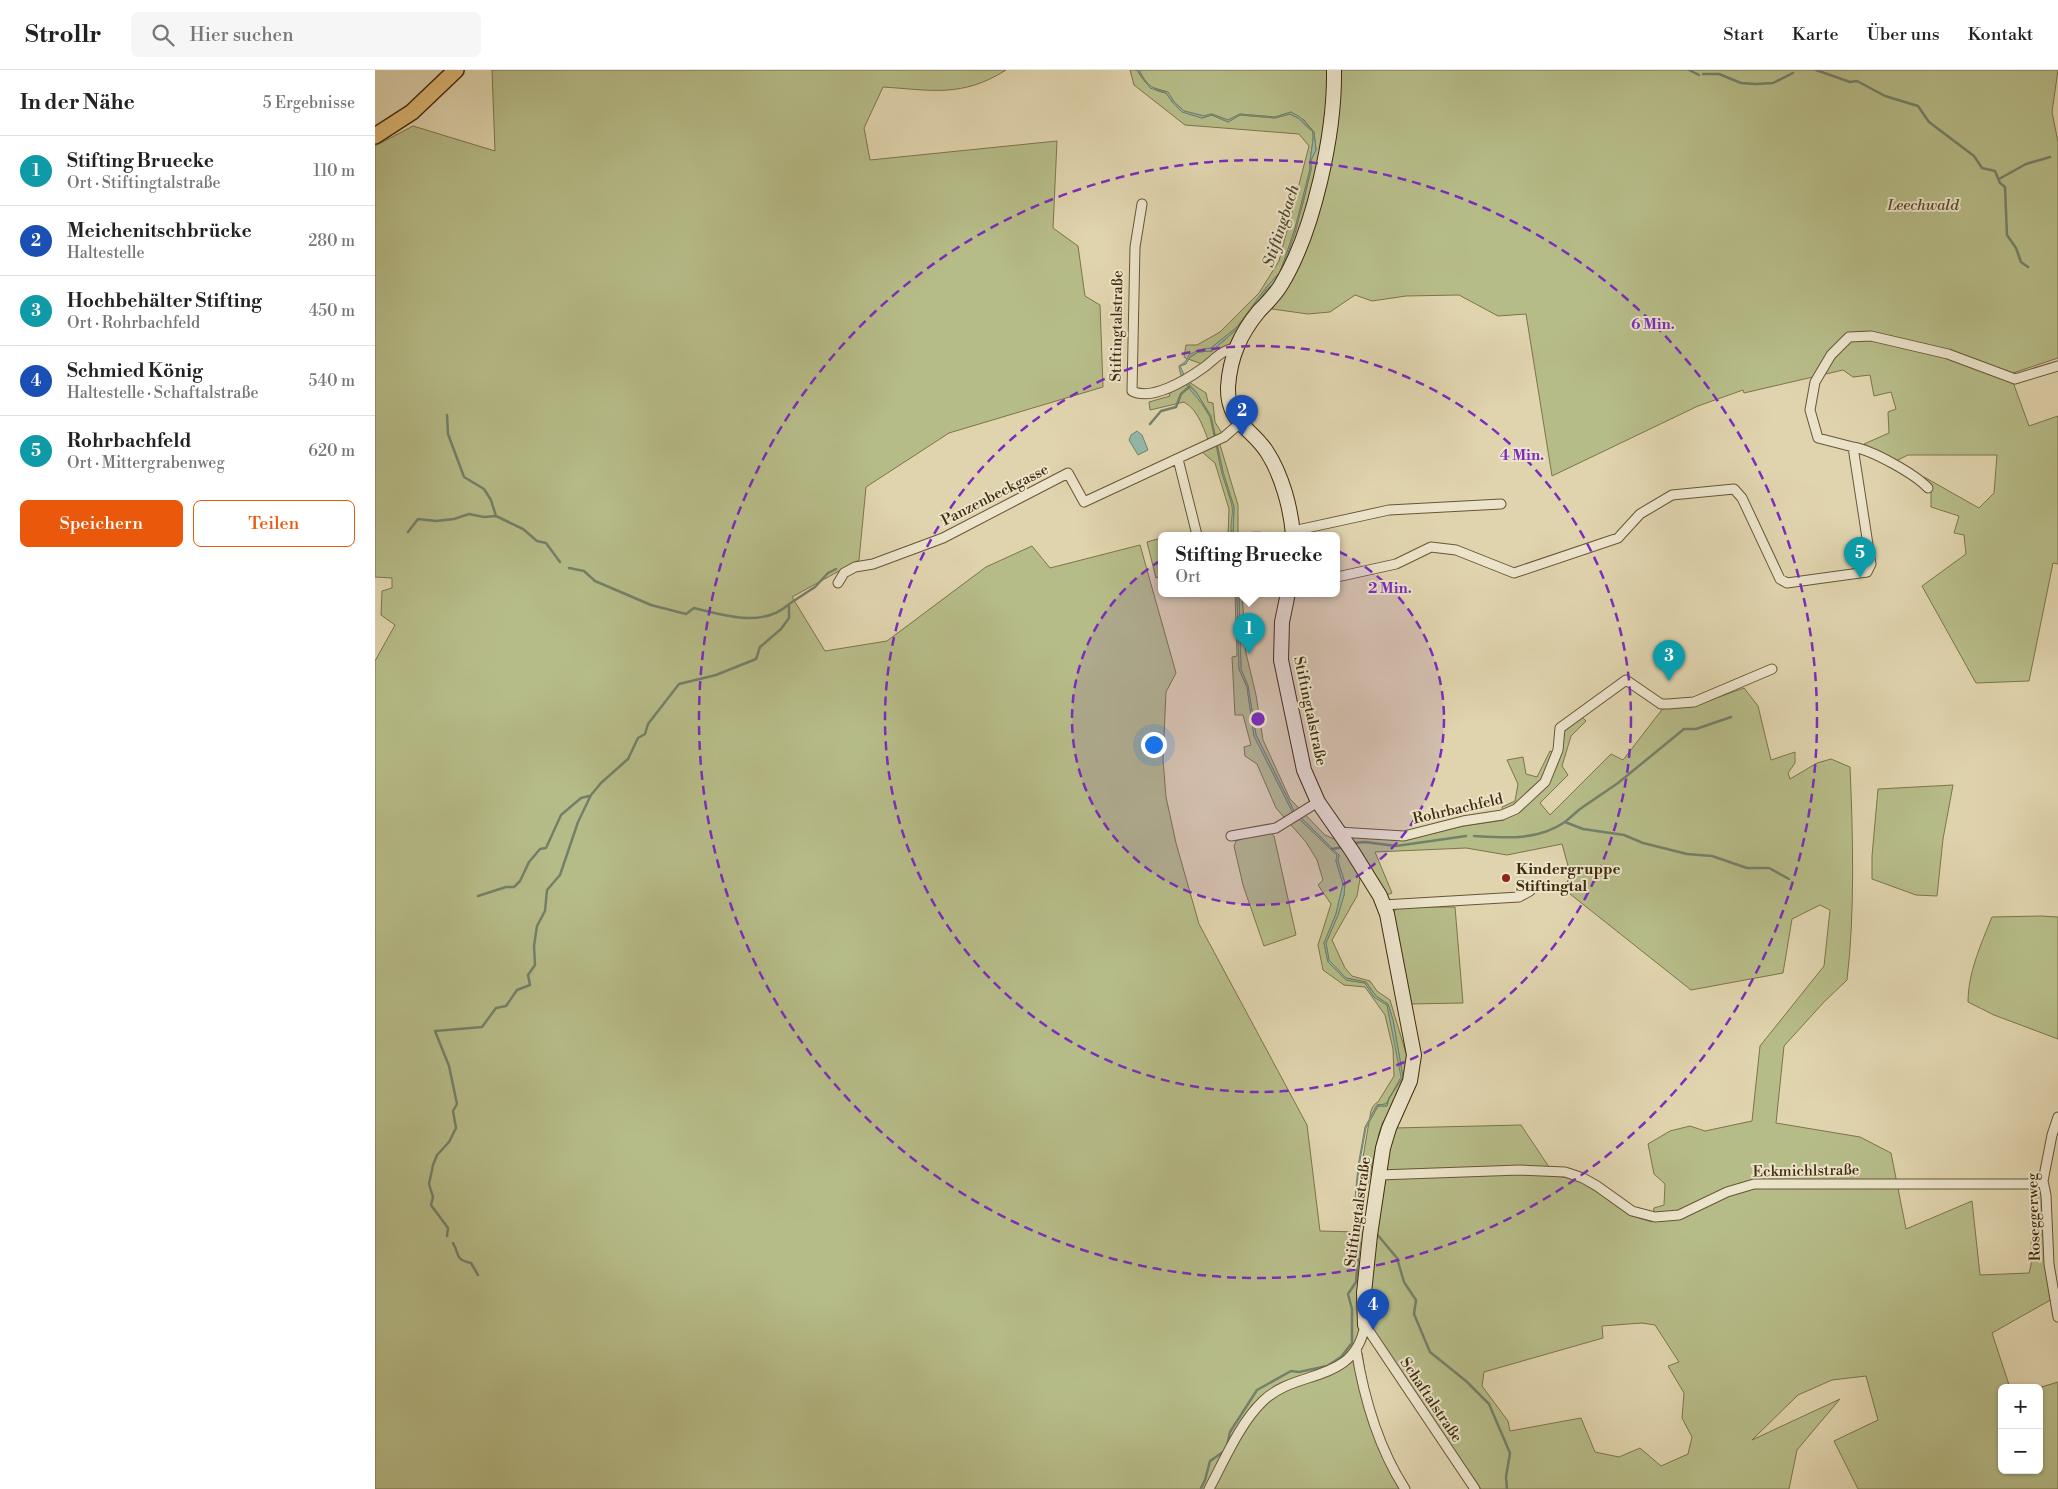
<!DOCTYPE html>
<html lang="de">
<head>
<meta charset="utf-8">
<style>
  :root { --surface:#fff; --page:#f6f6f6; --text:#222; --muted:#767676; --line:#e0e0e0; --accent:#ea580c }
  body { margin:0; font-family:"Libre Bodoni",serif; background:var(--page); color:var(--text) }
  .controls { position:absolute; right:15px; bottom:15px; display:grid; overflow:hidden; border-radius:8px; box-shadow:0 1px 4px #0004 }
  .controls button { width:45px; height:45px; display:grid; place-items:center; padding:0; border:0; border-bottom:1px solid var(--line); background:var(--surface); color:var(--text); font:25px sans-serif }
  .you { position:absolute; left:778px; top:674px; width:18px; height:18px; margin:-12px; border:4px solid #fff; border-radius:50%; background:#1a73e8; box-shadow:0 0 0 8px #1a73e833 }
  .badge { display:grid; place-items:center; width:32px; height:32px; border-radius:50%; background:var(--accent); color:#fff; font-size:16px; font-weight:700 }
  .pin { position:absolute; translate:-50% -41px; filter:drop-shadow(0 1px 2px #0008) }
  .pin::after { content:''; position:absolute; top:26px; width:18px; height:15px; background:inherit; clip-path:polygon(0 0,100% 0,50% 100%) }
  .popup { position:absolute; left:783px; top:462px; width:182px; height:65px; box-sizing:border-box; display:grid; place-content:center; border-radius:8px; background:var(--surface); filter:drop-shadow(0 1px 4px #0005); font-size:16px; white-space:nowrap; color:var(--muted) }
  .popup b { font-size:19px; color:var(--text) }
  .popup::after { content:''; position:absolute; left:50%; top:100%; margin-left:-10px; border:10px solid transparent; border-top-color:var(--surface) }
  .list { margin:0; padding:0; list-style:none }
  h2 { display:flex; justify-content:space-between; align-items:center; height:65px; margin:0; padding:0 20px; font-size:21px }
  h2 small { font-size:16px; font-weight:400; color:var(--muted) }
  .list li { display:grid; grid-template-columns:32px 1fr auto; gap:15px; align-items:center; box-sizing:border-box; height:70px; padding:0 20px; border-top:1px solid var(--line) }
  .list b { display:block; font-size:19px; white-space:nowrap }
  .list p { margin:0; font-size:16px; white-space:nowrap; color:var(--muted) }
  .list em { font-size:16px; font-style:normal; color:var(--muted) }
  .actions { display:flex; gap:10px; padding:15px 20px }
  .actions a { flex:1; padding:11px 0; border:1px solid var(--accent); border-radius:8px; text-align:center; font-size:18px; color:var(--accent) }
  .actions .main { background:var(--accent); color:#fff }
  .icon { flex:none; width:28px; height:28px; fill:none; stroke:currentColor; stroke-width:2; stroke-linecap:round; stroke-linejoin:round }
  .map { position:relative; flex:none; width:1683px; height:1419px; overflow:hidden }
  header { display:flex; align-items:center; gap:30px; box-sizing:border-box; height:70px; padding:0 25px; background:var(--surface); border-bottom:1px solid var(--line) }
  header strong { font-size:24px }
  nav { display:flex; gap:28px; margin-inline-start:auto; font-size:18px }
  .search { width:350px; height:45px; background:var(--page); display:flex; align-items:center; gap:12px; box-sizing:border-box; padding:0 18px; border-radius:8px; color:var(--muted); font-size:19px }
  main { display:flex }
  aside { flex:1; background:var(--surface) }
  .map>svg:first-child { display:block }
  .green { fill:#b6bc88; stroke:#7c744a; fill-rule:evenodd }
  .water { fill:#94b8aa; stroke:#73806a }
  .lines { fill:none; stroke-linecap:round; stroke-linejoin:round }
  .stream { stroke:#73806a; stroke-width:2.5 }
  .street-casing { stroke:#695534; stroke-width:11 }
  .secondary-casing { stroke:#412b0b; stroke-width:16 }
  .primary-casing { stroke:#412b0b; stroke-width:18 }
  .street { stroke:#ebe3ca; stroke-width:9 }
  .secondary { stroke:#ebe3ca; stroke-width:14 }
  .primary { stroke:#e0ba77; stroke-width:15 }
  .ring { fill:none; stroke:#7b2cbf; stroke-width:2.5; stroke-dasharray:9 6 }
  .poi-dot { fill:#8f2418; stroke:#ebe3ca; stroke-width:2 }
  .labels { text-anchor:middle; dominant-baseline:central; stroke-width:4; stroke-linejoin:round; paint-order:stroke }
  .park-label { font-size:15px; font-style:italic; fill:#584824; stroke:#ebe3ca }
  .street-label { font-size:15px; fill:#412b0b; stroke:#ebe3ca }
  .poi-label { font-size:15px; font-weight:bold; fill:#412b0b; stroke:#ebe3ca; text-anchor:start }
  .water-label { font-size:16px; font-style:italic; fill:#52472b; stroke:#ebe3ca }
  .centre { fill:#7b2cbf; stroke:#ebe3ca; stroke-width:2.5 }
  .ring-label { font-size:15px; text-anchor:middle; font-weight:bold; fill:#7b2cbf; stroke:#ebe3ca; stroke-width:4; stroke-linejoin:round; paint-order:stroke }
</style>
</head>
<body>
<header>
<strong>Strollr</strong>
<div class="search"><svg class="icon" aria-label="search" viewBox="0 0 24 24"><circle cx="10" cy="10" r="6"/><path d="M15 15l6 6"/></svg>Hier suchen</div>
<nav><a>Start</a><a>Karte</a><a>Über uns</a><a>Kontakt</a></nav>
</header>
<main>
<aside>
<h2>In der Nähe<small>5 Ergebnisse</small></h2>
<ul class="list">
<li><span class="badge" style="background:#0f9aa8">1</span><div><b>Stifting Bruecke</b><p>Ort · Stiftingtalstraße</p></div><em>110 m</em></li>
<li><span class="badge" style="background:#1a4fb4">2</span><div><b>Meichenitschbrücke</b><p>Haltestelle</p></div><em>280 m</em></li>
<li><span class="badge" style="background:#0f9aa8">3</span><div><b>Hochbehälter Stifting</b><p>Ort · Rohrbachfeld</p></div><em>450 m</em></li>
<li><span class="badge" style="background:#1a4fb4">4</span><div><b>Schmied König</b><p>Haltestelle · Schaftalstraße</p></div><em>540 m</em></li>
<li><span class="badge" style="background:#0f9aa8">5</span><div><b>Rohrbachfeld</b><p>Ort · Mittergrabenweg</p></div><em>620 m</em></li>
</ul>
<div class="actions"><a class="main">Speichern</a><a>Teilen</a></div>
</aside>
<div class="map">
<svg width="1683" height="1419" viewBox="0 0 1683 1419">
  <rect width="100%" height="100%" fill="#e0d4ae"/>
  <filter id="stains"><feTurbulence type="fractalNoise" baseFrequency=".004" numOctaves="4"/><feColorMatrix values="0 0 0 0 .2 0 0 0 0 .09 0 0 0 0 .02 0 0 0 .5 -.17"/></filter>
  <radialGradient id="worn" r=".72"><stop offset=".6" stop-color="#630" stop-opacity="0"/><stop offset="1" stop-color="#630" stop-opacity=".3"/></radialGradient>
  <path class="green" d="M117,0H631C587,28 556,20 508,17L489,58L495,90L682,71L678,158L703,176L710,226L725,235L728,317L574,363L491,417L484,490L417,527L450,581L512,571L611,497L657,476L675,498L765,475L801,603L791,622L788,690L791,727L801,773L824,854L932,1055L945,1161L982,1162L990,1165L994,1194L1000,1189L997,1186L1010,1085L1019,1058L1146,1055L1180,1106L1201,1109L1225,1124L1254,1145L1277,1152L1279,1138L1289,1135L1290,1114L1279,1104L1273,1074L1295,1061L1315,1056L1330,1061L1377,1051L1385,976L1449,896L1455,840L1445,835L1417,849L1408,903L1316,920L1190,820L1195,803L1187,774L1132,785L1091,778L1000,782L1017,823L1009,826L976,791L985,809L982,826L957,870L970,898L977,906L995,911L1002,921L1015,930L1033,990L1031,1008L1021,1035L1008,1052L1004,1063L993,1114L984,1111L994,1052L1003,1036H1012L1014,1028L1028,1007L1018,950L1013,934L1001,926L991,912L971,908L954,891L951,873L963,845L969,825L970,813L963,791L964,785L919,741L881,665L873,616L866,599L864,523H867L871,583L881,625L888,670L915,729L950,765L959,769L979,766L1029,770L1088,756L1129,750L1127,737L1140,731L1143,714L1132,690L1148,687L1151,704L1162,707L1175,681L1185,684L1190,661L1206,646L1211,651L1196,666L1187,696L1193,705L1165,733L1175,745L1236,684L1248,690L1289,637L1319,636L1369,618L1383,636L1396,690L1420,682V693L1413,703L1415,709L1442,693L1456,689L1475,697C1478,765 1480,843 1472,910L1449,932L1409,976L1401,1053L1485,1067L1516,1083L1531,1159L1597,1131L1605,1205L1654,1203L1656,1195L1657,1123L1671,1125L1679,1228L1617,1263L1635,1318H1627V1400H1664V1318H1663L1683,1312V1419H1483L1459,1371L1503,1350L1491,1306L1457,1310L1423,1325L1377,1370L1465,1329L1422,1380L1414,1419H1106L992,1252L973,1285L987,1283L992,1316L1010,1376L1034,1419H0V591L20,555L6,545L7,521L17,518V508L0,507V76L38,56L120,81ZM1267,1253L1280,1255L1304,1292L1293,1296L1309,1323L1307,1348L1317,1367L1313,1384L1286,1396L1265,1378L1244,1387L1220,1382L1206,1348L1135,1361L1133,1351L1107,1316L1109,1302L1228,1268L1227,1256Z
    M755,0H762C769,12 776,21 791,23L798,33L808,42L827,48L837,45L853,52L865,45L900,48L915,44L923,48L938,62C939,75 934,86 935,99L920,159L905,202L890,219L862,257L836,278L823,280L812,289L809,287L811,275H822L845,262L884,223L904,191L934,76L924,64L810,55L759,15Z
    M764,0H1683L1677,42L1683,72V288L1635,304L1654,356L1683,346V494L1678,493L1654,611L1601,613L1547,516L1591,484L1589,465L1579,463L1584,446L1556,437V418L1545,410L1549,407L1604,438L1619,423L1622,385H1533L1521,391L1489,374L1514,363L1513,342L1521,339L1516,322L1499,326L1495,305L1478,307L1468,300L1369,323L1368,320L1323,336L1177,406L1151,244L1123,246L1084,225L1031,226L997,231L980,225L955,242L933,244L897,239L904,229V213L856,276L827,294L813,289L823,282L837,281L863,258L869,248L876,243L891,220L900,213L906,203L928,133L936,100V90L941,80L939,62L929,50L916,42L900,47L865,44L853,50L837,44L829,46L809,41L799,32L793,22L776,17L770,11Z
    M814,312L831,323L833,332L838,333L840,352L848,365L843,368L863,435V465H858L859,437L848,402L836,346L821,322L813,313Z
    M811,314L820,323L835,347L847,403L858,438L857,465H853L854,439L840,393L827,382L836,378C830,362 824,340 809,332L775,340L774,332L795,326L794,323Z
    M786,468V506L781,508L772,472Z
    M860,523H862L864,599L872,617L879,666L918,743L962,785L961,791L968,814L961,844L949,873L953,892L971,910L990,913L999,927L1012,935L1027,1007L1011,1034L1002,1035L995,1048C995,1042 997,1035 1003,1032L1019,1006L1018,979L1010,945L990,917L969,915L948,900L943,875L956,834L943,815L948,810L942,790L931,772L901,738L882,694L870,686L869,677L876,675L868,645H860L857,587L862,586Z
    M1578,715L1568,769L1562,826L1541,825L1497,809V786L1503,719Z
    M896,763L899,766L921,865L889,876L868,815L859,776L861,771L874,766Z
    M1025,837H1080L1088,933L1034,934L1016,843Z
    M1666,846L1683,847V969L1619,945L1593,932C1593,903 1606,874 1617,847Z"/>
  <path class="water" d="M762,0H764C771,14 777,20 793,22L799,32L809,41L829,46L836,44L853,50L865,44L900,47L916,42L925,47L939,62L941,80L936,90V100L921,160L906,203L900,213L891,220L876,243L869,248L863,258L837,281L823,282L815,287L811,294L805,296L815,317L821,322L836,346L848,402L859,437L858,465C853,459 859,445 857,436C855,425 850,414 847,403C842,385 842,365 835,347C828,329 805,316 804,296L810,292L814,285L823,280L836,278L862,257L890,219L905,202L920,159L935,99C934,86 939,75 938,62L923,48L915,44L900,48L865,45L853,52L837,45L827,48L807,42L798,33L791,23L775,18Z
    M762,361L767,365L773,380L763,385L754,370L756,365Z
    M862,523H864L866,599L873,616L881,665L919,741L964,785L963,791L970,813L969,825L963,845L951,873L954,890L971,908L991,912L1001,926L1013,934L1018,950L1028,1007L1014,1028L1012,1036H1003L991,1058L984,1096L981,1129L982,1138L987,1144L986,1145L981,1138L980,1129L983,1096L990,1057L1002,1035L1011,1034L1026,1007L1012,935L999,927L990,913L971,910L953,892L949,873L961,844L968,814L961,791L962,785L918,743L879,666L872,617L864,599Z"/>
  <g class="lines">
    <path class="stream" d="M1314,0L1324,5
      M1441,0L1475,12L1482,11L1510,26L1543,36L1554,52L1599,86L1607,98L1620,101L1625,113L1630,117L1632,165L1641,178L1646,192L1653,197
      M1328,4H1344L1366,13L1381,14L1398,13L1418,3
      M1624,109L1651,94L1675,87
      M72,345L73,364L89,407L109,419L116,430L121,446
      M775,354L786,341L801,337L806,324L814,317
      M33,462L43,449L61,451L79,449L94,444L109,447L121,446L148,459L162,471L171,473L185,492
      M194,498L209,501L220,511L276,535L311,544L319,538C349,545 387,558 413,535
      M1190,752L1205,739L1243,713L1309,659H1321L1356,647
      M1099,766C1130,768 1162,771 1190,752L1208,759L1249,765L1268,773L1312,784L1337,786L1372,798H1394L1414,809
      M978,773L990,772L1021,776L1091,766
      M957,779L968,777
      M103,826L131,817H139L145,811L154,792L165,779L171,778L186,745L206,728L214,726
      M1001,1163L1022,1188L1029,1212L1041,1230L1039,1244L1055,1282L1091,1311L1114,1334L1135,1383L1131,1407L1132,1419
      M72,1166L73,1158L56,1135L58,1127L54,1114L58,1095L62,1085L74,1072L81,1058L78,1041L82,1034L74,996L60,961L107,957L121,938L131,936L142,920L155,915L153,905L160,895L159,876L162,856L170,841L172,820L185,805L203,752L216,725L226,713L253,689L263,668L270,664L273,654L304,614L341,605L381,589L385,577L406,559L414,548V534L440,517L453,503L461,499
      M78,1173C85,1185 79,1189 96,1193L103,1205
      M826,1418L830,1410L835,1391L851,1380L855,1362L882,1320L916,1301L924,1302L952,1296L966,1287L977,1273V1239L973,1224L981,1212L987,1144"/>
    <g class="street-casing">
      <path id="street" d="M767,134L760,177L757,321C777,331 811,310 828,298C839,290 846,280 860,278
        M1478,377C1497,380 1540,404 1553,418
        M803,389L822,465
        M918,461L1014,440L1126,434
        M962,507L1021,494L1056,477L1081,480L1139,503L1243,468L1265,444L1297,425L1359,419L1367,428L1405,509L1412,513L1492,502L1496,494L1478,377L1443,368L1435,340L1440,312L1456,285L1474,267L1496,266L1573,284L1640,309L1683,296
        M463,513L469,503L480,497L498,494L568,468L693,403L709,432L849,367L864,354
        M963,762L1029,766L1088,751L1127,745L1141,739L1170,712L1183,680L1185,658L1251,610L1286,634H1293L1319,632L1397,599
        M856,766L901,758L943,732
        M1008,835L1144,827L1155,821
        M1683,1047L1677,1065L1668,1111L1671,1125L1674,1194L1683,1247
        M1004,1105L1145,1100L1190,1102L1208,1108L1222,1116L1257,1141L1280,1147L1304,1145L1352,1122L1379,1114H1653L1668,1111
        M990,1255L1100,1419
        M981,1279C989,1329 1003,1377 1030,1419
        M834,1419C849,1391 865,1353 888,1331C922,1298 979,1315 990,1255"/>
    </g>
    <g class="secondary-casing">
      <path id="secondary" d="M918,465C916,439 907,405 892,382C876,357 852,353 853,317C855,287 865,264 884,241C892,233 900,225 906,215C939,161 960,63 959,0
        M913,523L907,552L906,590L929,700L943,732L977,781L1005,826L1012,844L1039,985L1035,1011L1014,1058L1008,1078L995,1165L989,1223L990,1255"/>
    </g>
    <g class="primary-casing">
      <path id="primary" d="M0,66L37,42L81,0"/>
    </g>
    <use href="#street" class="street"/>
    <use href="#secondary" class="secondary"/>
    <use href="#primary" class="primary"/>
  </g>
  <circle cx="883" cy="649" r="186" fill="#7b2cbf" fill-opacity=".12"/>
  <g class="ring">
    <circle cx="883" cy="649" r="186"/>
    <circle cx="883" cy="649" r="373"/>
    <circle cx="883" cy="649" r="559"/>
  </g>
  <circle class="poi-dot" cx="1131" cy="808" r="5"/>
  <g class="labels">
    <g class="park-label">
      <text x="1548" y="135">Leechwald</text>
    </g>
    <g class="street-label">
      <text transform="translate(742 256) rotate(-89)">Stiftingtalstraße</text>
      <text transform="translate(620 425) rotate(-27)">Panzenbeckgasse</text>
      <text transform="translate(935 641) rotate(78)">Stiftingtalstraße</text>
      <text transform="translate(1083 739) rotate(-13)">Rohrbachfeld</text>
      <text transform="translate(1431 1101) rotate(-1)">Eckmichlstraße</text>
      <text transform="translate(983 1142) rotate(-82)">Stiftingtalstraße</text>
      <text transform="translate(1659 1147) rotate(-92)">Roseggerweg</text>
      <text transform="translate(1056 1330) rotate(56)">Schaftalstraße</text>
    </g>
    <g class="poi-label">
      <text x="1141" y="799">Kindergruppe<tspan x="1141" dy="17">Stiftingtal</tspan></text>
    </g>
    <g class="water-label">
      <text transform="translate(906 156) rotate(-72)">Stiftingbach</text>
    </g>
  </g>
  <circle cx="883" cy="649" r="8" class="centre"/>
  <g class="ring-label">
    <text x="1278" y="259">6 Min.</text>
    <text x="1147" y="390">4 Min.</text>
    <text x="1015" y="523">2 Min.</text>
  </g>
  <rect width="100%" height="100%" filter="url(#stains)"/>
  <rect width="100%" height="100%" fill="url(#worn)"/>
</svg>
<div class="controls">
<button>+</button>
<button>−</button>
</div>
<div class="you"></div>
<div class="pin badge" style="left:874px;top:584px;background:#0f9aa8">1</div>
<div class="popup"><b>Stifting Bruecke</b>Ort</div>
<div class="pin badge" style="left:867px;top:366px;background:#1a4fb4">2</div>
<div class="pin badge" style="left:1294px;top:611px;background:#0f9aa8">3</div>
<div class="pin badge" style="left:998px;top:1260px;background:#1a4fb4">4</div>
<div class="pin badge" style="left:1485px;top:508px;background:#0f9aa8">5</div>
</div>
</main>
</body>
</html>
